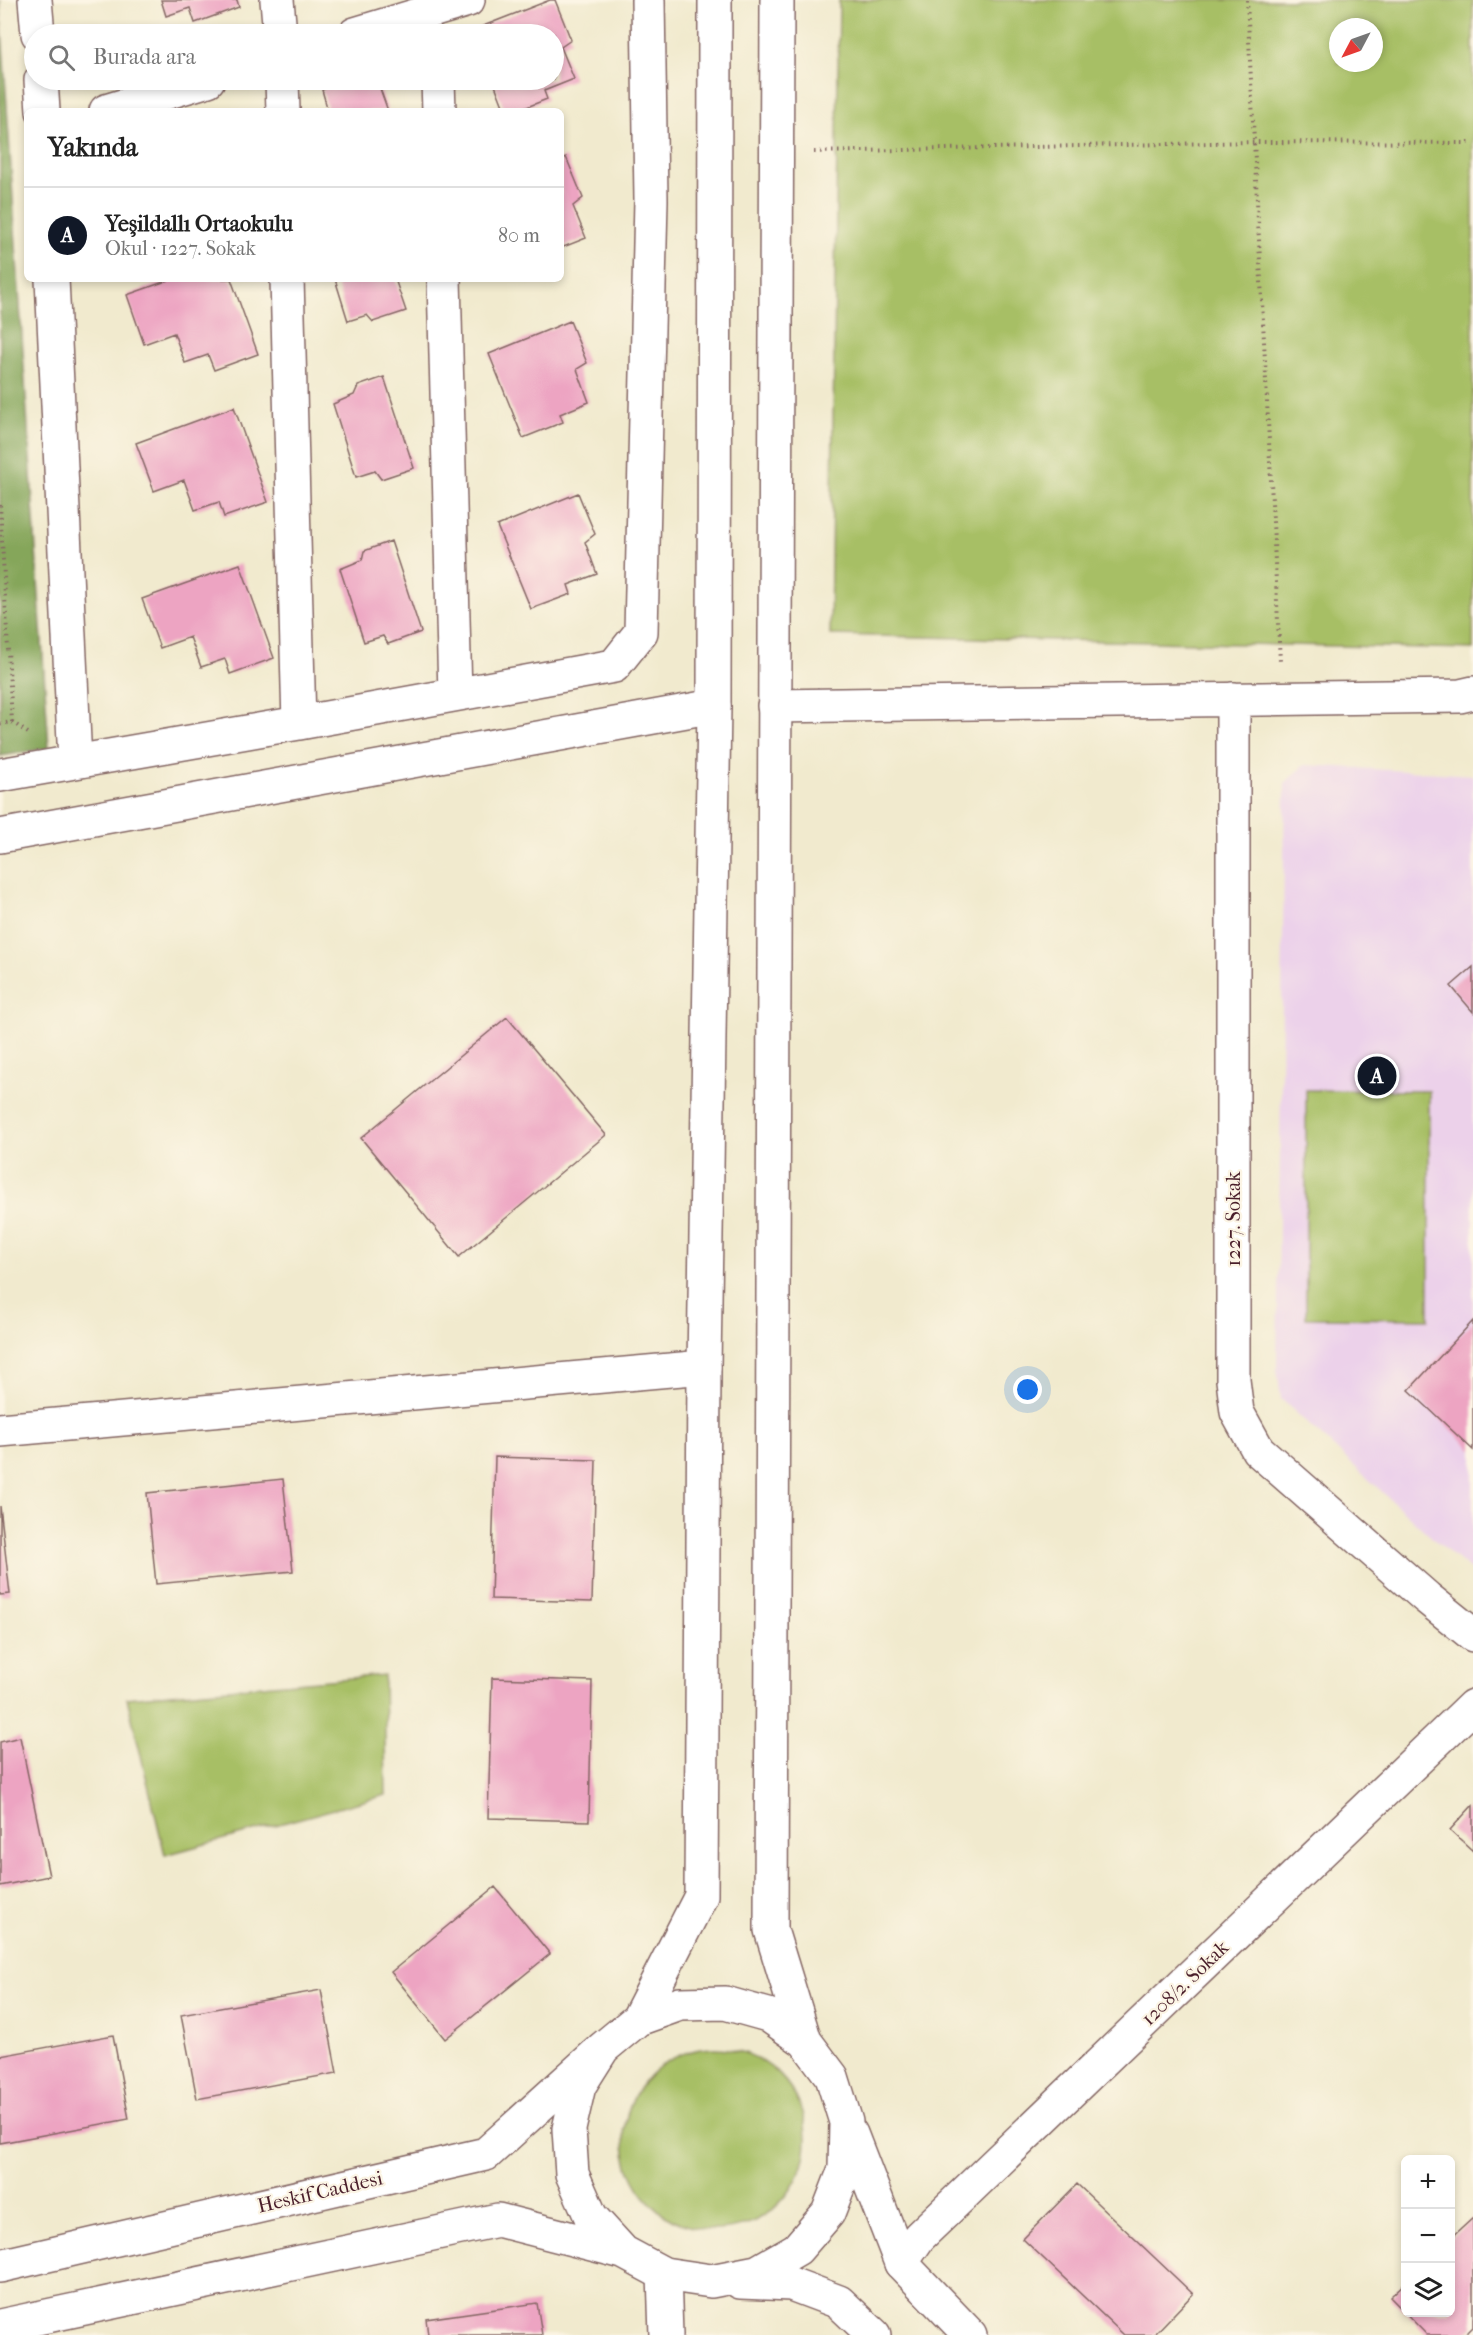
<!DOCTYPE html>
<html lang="tr">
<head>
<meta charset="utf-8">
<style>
  :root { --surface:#fff; --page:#f2f2f2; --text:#222; --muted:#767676; --line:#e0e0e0; --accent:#111827 }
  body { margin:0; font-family:"IM FELL French Canon",serif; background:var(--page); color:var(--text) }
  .controls { position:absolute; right:18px; bottom:18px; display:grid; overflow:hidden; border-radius:9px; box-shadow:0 3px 9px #0003 }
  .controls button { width:54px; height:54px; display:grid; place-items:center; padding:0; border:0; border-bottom:2px solid var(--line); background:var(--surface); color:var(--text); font:30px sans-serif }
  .compass { position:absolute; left:1329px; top:18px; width:54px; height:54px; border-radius:50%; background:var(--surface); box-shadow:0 3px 9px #0003; rotate:229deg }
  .you { position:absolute; left:1028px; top:1390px; width:21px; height:21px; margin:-15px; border:4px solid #fff; border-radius:50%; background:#1a73e8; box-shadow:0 0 0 9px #1a73e833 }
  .badge { display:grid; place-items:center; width:39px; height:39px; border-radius:50%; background:var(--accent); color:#fff; font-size:20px; font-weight:700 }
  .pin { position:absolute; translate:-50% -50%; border:3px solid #fff; box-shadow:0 2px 6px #0006 }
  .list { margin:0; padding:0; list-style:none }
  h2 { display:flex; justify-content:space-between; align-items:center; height:78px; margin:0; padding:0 24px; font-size:26px }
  h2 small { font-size:20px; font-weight:400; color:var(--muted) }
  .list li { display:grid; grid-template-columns:39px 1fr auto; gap:18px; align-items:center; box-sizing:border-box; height:96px; padding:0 24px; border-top:2px solid var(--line) }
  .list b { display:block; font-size:22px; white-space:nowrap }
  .list p { margin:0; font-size:20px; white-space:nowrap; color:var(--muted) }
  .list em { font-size:20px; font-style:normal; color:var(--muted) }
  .icon { flex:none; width:33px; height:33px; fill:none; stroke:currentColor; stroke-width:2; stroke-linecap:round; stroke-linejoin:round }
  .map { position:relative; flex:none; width:1473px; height:2335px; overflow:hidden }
  .search { position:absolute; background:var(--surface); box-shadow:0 3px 9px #0003; left:24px; top:24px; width:540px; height:66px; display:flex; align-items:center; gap:15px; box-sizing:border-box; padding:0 21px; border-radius:33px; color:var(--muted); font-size:22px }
  .panel { position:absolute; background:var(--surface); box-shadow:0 3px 9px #0003; left:24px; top:108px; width:540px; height:174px; border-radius:9px }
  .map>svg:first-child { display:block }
  .built { fill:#ecd1ea }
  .green { fill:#a7bf65; stroke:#786f48; stroke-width:1.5; fill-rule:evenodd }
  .forest { fill:#85a65a; stroke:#686242; stroke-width:1.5 }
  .building { fill:#eda4c2 }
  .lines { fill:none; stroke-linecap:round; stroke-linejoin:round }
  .minor-casing { stroke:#846664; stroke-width:36 }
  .major-casing { stroke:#846664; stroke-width:36 }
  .path { stroke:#846664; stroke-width:4; stroke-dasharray:1.5 4.5; stroke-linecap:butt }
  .minor { stroke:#fff; stroke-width:33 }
  .major { stroke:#fff; stroke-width:33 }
  .labels { text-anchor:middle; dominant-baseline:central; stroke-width:4.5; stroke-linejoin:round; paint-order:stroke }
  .street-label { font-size:20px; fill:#4a1f2b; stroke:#fcf5e5 }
</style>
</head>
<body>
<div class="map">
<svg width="1473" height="2335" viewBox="0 0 1473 2335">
  <rect width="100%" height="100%" fill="#fcf5e5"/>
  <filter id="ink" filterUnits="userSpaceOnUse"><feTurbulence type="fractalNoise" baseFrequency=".0167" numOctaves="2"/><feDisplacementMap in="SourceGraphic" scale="12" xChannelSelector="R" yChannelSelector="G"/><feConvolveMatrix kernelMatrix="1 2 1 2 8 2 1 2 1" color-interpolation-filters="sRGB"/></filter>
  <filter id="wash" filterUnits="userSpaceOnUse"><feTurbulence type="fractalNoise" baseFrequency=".008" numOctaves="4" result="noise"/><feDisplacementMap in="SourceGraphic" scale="24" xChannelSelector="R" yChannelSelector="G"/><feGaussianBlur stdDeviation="1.35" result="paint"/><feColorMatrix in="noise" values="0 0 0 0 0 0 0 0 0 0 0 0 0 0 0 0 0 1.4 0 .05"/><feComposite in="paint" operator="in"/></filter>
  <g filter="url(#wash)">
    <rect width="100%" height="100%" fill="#f1eace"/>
    <path class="built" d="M1304,765L1473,775V1572L1440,1545L1281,1399L1277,1369L1285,783Z"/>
    <path class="green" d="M839,0H1473V649L830,635ZM1338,27H1374V63H1338Z
      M1306,1090L1429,1091V1319L1306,1318Z
      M384,1675L386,1795L165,1855L127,1698Z
      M624 2139a91 91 0 1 1 182 0a91 91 0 1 1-182 0Z"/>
    <path class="forest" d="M0,0L49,748L0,756Z"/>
    <g id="blocks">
      <path class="building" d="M161,0H237L239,7L195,23L190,8L166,16Z
        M550,0H555L571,40L561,47L574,79L544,91L547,99L517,111H505L493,80H554V34H475L473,30Z
        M343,80H377L388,111H328L322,90Z
        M566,157L583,198L573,206L586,238L561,248V159Z
        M172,279H231L258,354L214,370L208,355L185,363L174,333L144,344L127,295Z
        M335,279H395L406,311L373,322L367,315L348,321Z
        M570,321L587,363L577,369L589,402L560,414L563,422L523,438L489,354Z
        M384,377L414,468L381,479L375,471L356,477L333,404L354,395L358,386Z
        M234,407L268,502L224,517L219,502L195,510L184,480L154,491L136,443Z
        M578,493L595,534L585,542L597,574L568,585L571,594L531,609L497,526Z
        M391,541L421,632L388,644L383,636L364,642L340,569L362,560L364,551Z
        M240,564L274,658L230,674L225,659L201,667L190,637L160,648L142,599Z
        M1473,967V1012L1451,986Z
        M507,1017L606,1135L459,1257L361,1138Z
        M1473,1321V1450L1409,1390Z
        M495,1457L596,1460L592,1602L491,1599Z
        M283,1479L293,1571L156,1584L147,1493Z
        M0,1506L10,1594L0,1595Z
        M492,1678L592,1681L589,1821L488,1818Z
        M20,1737L49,1876L0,1886V1742Z
        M1473,1805V1851L1450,1830Z
        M495,1887L550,1954L445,2039L391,1972Z
        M321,1990L337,2073L197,2099L181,2015Z
        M113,2035L129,2119L0,2143V2056Z
        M1077,2184L1193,2294L1154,2335H1124L1023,2239Z
        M1473,2218V2327L1465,2335H1427L1390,2297L1406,2282V2312H1450V2239Z
        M537,2303L542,2335H428L426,2319Z"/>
    </g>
  </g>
  <g filter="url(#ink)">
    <use href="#blocks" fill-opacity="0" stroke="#846664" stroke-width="1.5"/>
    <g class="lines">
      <g class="minor-casing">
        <path id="minor" d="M35,0L38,34
          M277,0L280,34
          M355,34L468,0
          M41,80L43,111
          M282,80L283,111
          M438,80L439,111
          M106,111L208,80
          M52,279L75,762
          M287,279L299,723L614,666L641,632L651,200L648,0
          M444,279L455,694
          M1233,699V1380L1237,1412L1258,1450L1427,1598L1473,1635
          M774,706L1460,696L1473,693
          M0,775L299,723
          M0,836L714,706
          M0,1430L704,1367
          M901,2263L919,2237L1473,1706
          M664,2274L666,2335"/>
      </g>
      <g class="major-casing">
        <path id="major" d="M777,0L771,1930L805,2041
          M638,2019L701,1896L704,1367L714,706L715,0
          M851,2134L901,2263L970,2335
          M0,2266L486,2154L603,2048L638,2019L680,2004L725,2003L768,2015L805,2041L832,2077L846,2122L845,2169L828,2213L797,2249L757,2272L711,2281L664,2274L623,2252L591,2217L572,2174L569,2129L579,2086L603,2048
          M740,2282L791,2284L839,2302L874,2335
          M0,2326L498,2220L623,2252"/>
      </g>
      <path class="path" d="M1247,0L1280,662
        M814,152L1255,142L1473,143
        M0,505L12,722
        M0,724L12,722L28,733"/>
      <use href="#minor" class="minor"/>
      <use href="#major" class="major"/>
    </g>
  </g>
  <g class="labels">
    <g class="street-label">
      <text transform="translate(1233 1219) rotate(-90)">1227. Sokak</text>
      <text transform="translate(1185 1983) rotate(-44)">1208/2. Sokak</text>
      <text transform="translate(320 2192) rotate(-13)">Heskif Caddesi</text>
    </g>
  </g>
</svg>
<div class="controls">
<button>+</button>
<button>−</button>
<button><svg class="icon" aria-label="layers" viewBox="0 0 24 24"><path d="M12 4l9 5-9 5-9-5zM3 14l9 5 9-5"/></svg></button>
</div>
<svg class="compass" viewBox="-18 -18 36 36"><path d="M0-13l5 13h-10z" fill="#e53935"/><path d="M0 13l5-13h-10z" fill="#767676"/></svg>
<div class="you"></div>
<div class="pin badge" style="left:1377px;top:1076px">A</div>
<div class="search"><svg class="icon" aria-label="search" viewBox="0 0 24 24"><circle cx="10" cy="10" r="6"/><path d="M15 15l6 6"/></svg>Burada ara</div>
<section class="panel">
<h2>Yakında<small></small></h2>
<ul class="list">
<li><span class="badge">A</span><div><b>Yeşildallı Ortaokulu</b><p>Okul · 1227. Sokak</p></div><em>80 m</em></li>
</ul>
</section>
</div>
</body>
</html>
